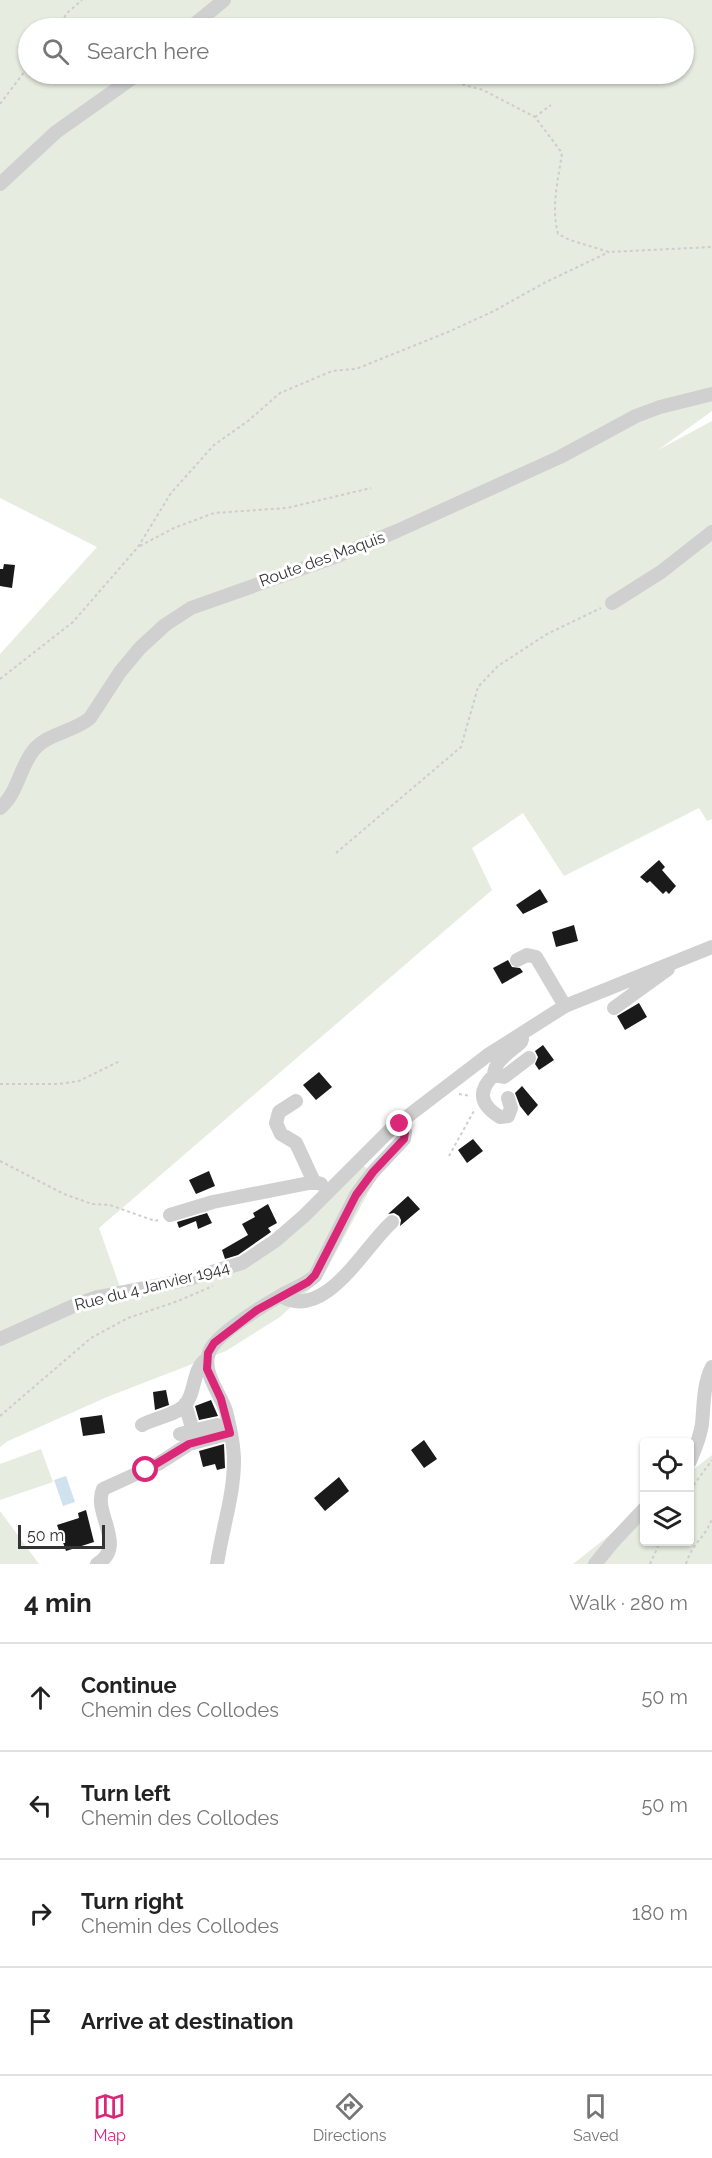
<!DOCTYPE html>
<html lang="en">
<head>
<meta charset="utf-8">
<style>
  :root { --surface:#fff; --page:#f6f6f6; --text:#222; --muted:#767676; --line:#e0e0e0; --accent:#db2777 }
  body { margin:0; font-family:Raleway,sans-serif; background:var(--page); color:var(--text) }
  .controls { position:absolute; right:18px; bottom:18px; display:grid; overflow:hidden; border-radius:6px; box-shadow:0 2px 4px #0004 }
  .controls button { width:54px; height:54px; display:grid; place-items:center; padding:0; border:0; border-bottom:2px solid var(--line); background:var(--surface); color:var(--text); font:30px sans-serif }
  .scale { position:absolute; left:18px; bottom:15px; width:87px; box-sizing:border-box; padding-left:6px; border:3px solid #333; border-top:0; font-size:16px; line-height:21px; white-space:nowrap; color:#333; -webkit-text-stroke:4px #fff; paint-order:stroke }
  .stop { position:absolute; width:18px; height:18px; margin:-14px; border:4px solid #db2777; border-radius:50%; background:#fff }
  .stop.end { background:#db2777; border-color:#fff; box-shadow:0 2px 6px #0008 }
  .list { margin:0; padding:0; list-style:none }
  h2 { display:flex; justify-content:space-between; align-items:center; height:78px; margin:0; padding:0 24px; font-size:26px }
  h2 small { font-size:20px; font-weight:400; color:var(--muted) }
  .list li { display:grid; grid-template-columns:39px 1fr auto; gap:18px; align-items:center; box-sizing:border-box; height:108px; padding:0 24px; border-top:2px solid var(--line) }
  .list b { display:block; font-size:22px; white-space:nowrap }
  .list p { margin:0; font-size:20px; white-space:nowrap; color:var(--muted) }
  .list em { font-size:20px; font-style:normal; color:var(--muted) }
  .icon { flex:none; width:33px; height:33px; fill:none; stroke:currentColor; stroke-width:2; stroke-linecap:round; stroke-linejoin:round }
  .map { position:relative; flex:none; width:712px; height:1564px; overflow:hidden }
  .search { position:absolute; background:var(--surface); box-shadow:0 2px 4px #0004; left:18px; right:18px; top:18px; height:66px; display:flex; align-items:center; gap:15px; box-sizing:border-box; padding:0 21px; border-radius:33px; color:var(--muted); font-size:22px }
  .sheet { height:510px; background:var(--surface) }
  nav { display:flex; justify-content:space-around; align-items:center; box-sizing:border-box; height:84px; border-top:2px solid var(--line); background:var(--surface); font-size:16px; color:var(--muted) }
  nav a { display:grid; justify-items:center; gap:3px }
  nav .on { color:var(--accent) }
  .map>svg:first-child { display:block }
  .green { fill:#e6ecdf; fill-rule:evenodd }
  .water { fill:#cfe2ee }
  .building { fill:#1a1a1a }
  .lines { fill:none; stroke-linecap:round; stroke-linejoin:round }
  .path { stroke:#cdcdcd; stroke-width:2; stroke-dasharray:3 3; stroke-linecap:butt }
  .minor { stroke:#d0d0d0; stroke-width:14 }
  .route { stroke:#db2777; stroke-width:8 }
  .labels { text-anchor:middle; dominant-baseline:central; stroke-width:6; stroke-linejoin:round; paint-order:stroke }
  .street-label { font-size:16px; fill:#333; stroke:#fff }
</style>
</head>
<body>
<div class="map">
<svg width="712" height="1564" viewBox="0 0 712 1564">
  <rect width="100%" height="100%" fill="#fff"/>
  <path class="green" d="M0,0H712V411L658,450L712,421V819L707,821L699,808L564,876L523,813L472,848L492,890L99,1228L120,1287L210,1269L246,1259L362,1164L376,1178L322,1278L280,1317L226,1351L107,1397L8,1441L0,1447V654L97,547L0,498ZM28,28H684V74H28Z
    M41,1449L53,1482L0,1500V1464Z
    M712,1455V1564H573L644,1508V1542H690V1472Z
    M0,1511L39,1564H0Z"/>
  <path class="water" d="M66,1476L75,1502L63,1506L54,1480Z"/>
  <path class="building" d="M4,564L15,565L12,588L0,586V569H3Z
    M659,860L665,867L662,870L676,886L669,894L666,891L663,894L650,881L647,883L640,877Z
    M540,889L548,902L523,914L516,905Z
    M574,925L578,941L556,947L552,932Z
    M508,960L512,967L520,968L523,972L502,984L493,968Z
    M639,1003L647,1017L625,1030L617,1016Z
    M543,1045L554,1060L539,1070L535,1064L538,1057L535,1051Z
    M319,1072L332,1087L316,1100L303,1085Z
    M522,1086L538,1105L528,1116L520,1106L515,1093Z
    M473,1139L483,1151L467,1163L458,1150Z
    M209,1171L215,1186L196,1194L189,1180Z
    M408,1196L420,1209L400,1226L401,1220L399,1216L394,1213L388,1214Z
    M268,1204L277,1223L268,1228L271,1232L238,1255L225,1259L222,1250L248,1235L242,1224L255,1217L253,1213Z
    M207,1213L212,1223L198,1229L196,1221L179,1228L177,1222Z
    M166,1390L169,1405L155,1410L153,1392Z
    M211,1400L218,1416L199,1420L195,1406Z
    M102,1415L105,1433L83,1436L80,1418Z
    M424,1440L437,1459L424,1468L411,1450Z
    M224,1444L225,1468L217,1470L215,1464L203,1467L199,1451Z
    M339,1477L349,1491L325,1511L314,1498Z
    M86,1510L94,1542L66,1551L57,1525L79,1518L78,1513Z"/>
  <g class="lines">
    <path class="path" d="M58,28L67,13L82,0
      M434,74L453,82L483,90L535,117L562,153C558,181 551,207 558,234L570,240L609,252L712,247
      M0,104L28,67
      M535,117L551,105
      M140,546L174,528L214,513L287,508L371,488
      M0,679L73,622L138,547L171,493L214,445L248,421L280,393L332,371L356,369L448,332L494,311L544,283L609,252
      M336,853L461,747L478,687L498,666L547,634L601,608
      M0,1084H59L79,1081L120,1061
      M459,1094L471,1096
      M449,1156L475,1109
      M0,1161L64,1194L92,1204L110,1205L155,1221L158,1220
      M0,1416L91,1338L128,1318L178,1301L213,1286
      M690,1490L712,1460
      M650,1564L660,1542
      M686,1564C692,1543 705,1538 712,1519"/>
    <path class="minor" d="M190,28L224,0
      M0,184L56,132L138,74
      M612,603L661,572L712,532
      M0,808C18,793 19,769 33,751C47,733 74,732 90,718L120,672L140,648L165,625L191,608L332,558L397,531L560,457L636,416L660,407L712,394
      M517,960L527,955L536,957L565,1006
      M614,1008L668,969
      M521,1035L522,1039L521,1042C511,1051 494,1061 494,1075L504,1077L529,1058
      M494,1075C477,1091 480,1105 500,1117L508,1116L511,1108L508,1098
      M296,1101L279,1112L276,1123L281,1134L296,1143L314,1182L321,1184
      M170,1215L213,1202L314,1182
      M281,1296C325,1322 364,1247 392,1222
      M0,1339L80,1303L98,1297L185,1280L242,1263L275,1241L304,1216L391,1129L488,1055L565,1006L712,947
      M185,1404L193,1431
      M142,1425C155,1418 176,1415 185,1405C196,1393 192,1368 207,1359
      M180,1434L217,1425
      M690,1461C695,1449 700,1438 702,1424C704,1404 703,1385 712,1367
      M97,1564C128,1546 92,1513 103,1489L158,1464L189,1444L230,1433
      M217,1564C222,1530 234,1495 234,1461C234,1444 230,1427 226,1411C219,1390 196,1366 214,1344C226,1329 262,1306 280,1296C292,1289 305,1285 315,1276L356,1195L373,1172L404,1139L405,1132L400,1124
      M595,1564L613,1542L644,1509"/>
  </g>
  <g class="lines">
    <path class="route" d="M146,1470L189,1444L230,1433L221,1399L207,1369L208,1353L214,1343L257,1310L308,1282L315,1275L356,1195L373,1172L404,1139L405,1132L400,1124"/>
  </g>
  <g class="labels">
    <g class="street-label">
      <text transform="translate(322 559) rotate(-20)">Route des Maquis</text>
      <text transform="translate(152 1286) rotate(-14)">Rue du 4 Janvier 1944</text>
    </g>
  </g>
</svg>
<div class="controls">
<button><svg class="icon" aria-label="locate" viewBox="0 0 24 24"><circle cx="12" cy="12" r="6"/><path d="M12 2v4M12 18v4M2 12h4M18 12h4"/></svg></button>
<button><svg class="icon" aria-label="layers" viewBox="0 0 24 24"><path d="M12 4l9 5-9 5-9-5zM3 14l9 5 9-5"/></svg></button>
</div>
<div class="scale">50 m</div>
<div class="stop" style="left:146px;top:1470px"></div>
<div class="stop end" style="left:400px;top:1124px"></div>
<div class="search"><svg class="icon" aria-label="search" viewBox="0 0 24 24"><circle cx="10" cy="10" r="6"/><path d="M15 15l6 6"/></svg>Search here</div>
</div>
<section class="sheet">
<h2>4 min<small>Walk · 280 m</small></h2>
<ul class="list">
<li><svg class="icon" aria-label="ahead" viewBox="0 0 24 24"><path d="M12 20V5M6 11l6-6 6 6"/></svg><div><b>Continue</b><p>Chemin des Collodes</p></div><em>50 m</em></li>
<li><svg class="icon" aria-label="left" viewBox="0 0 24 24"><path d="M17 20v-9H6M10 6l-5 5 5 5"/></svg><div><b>Turn left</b><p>Chemin des Collodes</p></div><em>50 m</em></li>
<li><svg class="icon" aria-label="right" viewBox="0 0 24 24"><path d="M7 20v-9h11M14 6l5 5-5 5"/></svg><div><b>Turn right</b><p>Chemin des Collodes</p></div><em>180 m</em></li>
<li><svg class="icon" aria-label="arrive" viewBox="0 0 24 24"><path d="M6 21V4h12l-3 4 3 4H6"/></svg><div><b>Arrive at destination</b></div></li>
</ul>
</section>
<nav>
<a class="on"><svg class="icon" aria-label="map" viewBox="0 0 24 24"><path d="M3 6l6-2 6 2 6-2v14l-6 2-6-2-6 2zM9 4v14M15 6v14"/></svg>Map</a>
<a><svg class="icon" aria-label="directions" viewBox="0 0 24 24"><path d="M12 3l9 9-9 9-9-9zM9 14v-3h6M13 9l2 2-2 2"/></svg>Directions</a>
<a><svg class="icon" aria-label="saved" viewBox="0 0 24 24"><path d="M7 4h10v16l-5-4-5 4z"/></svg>Saved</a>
</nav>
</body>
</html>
